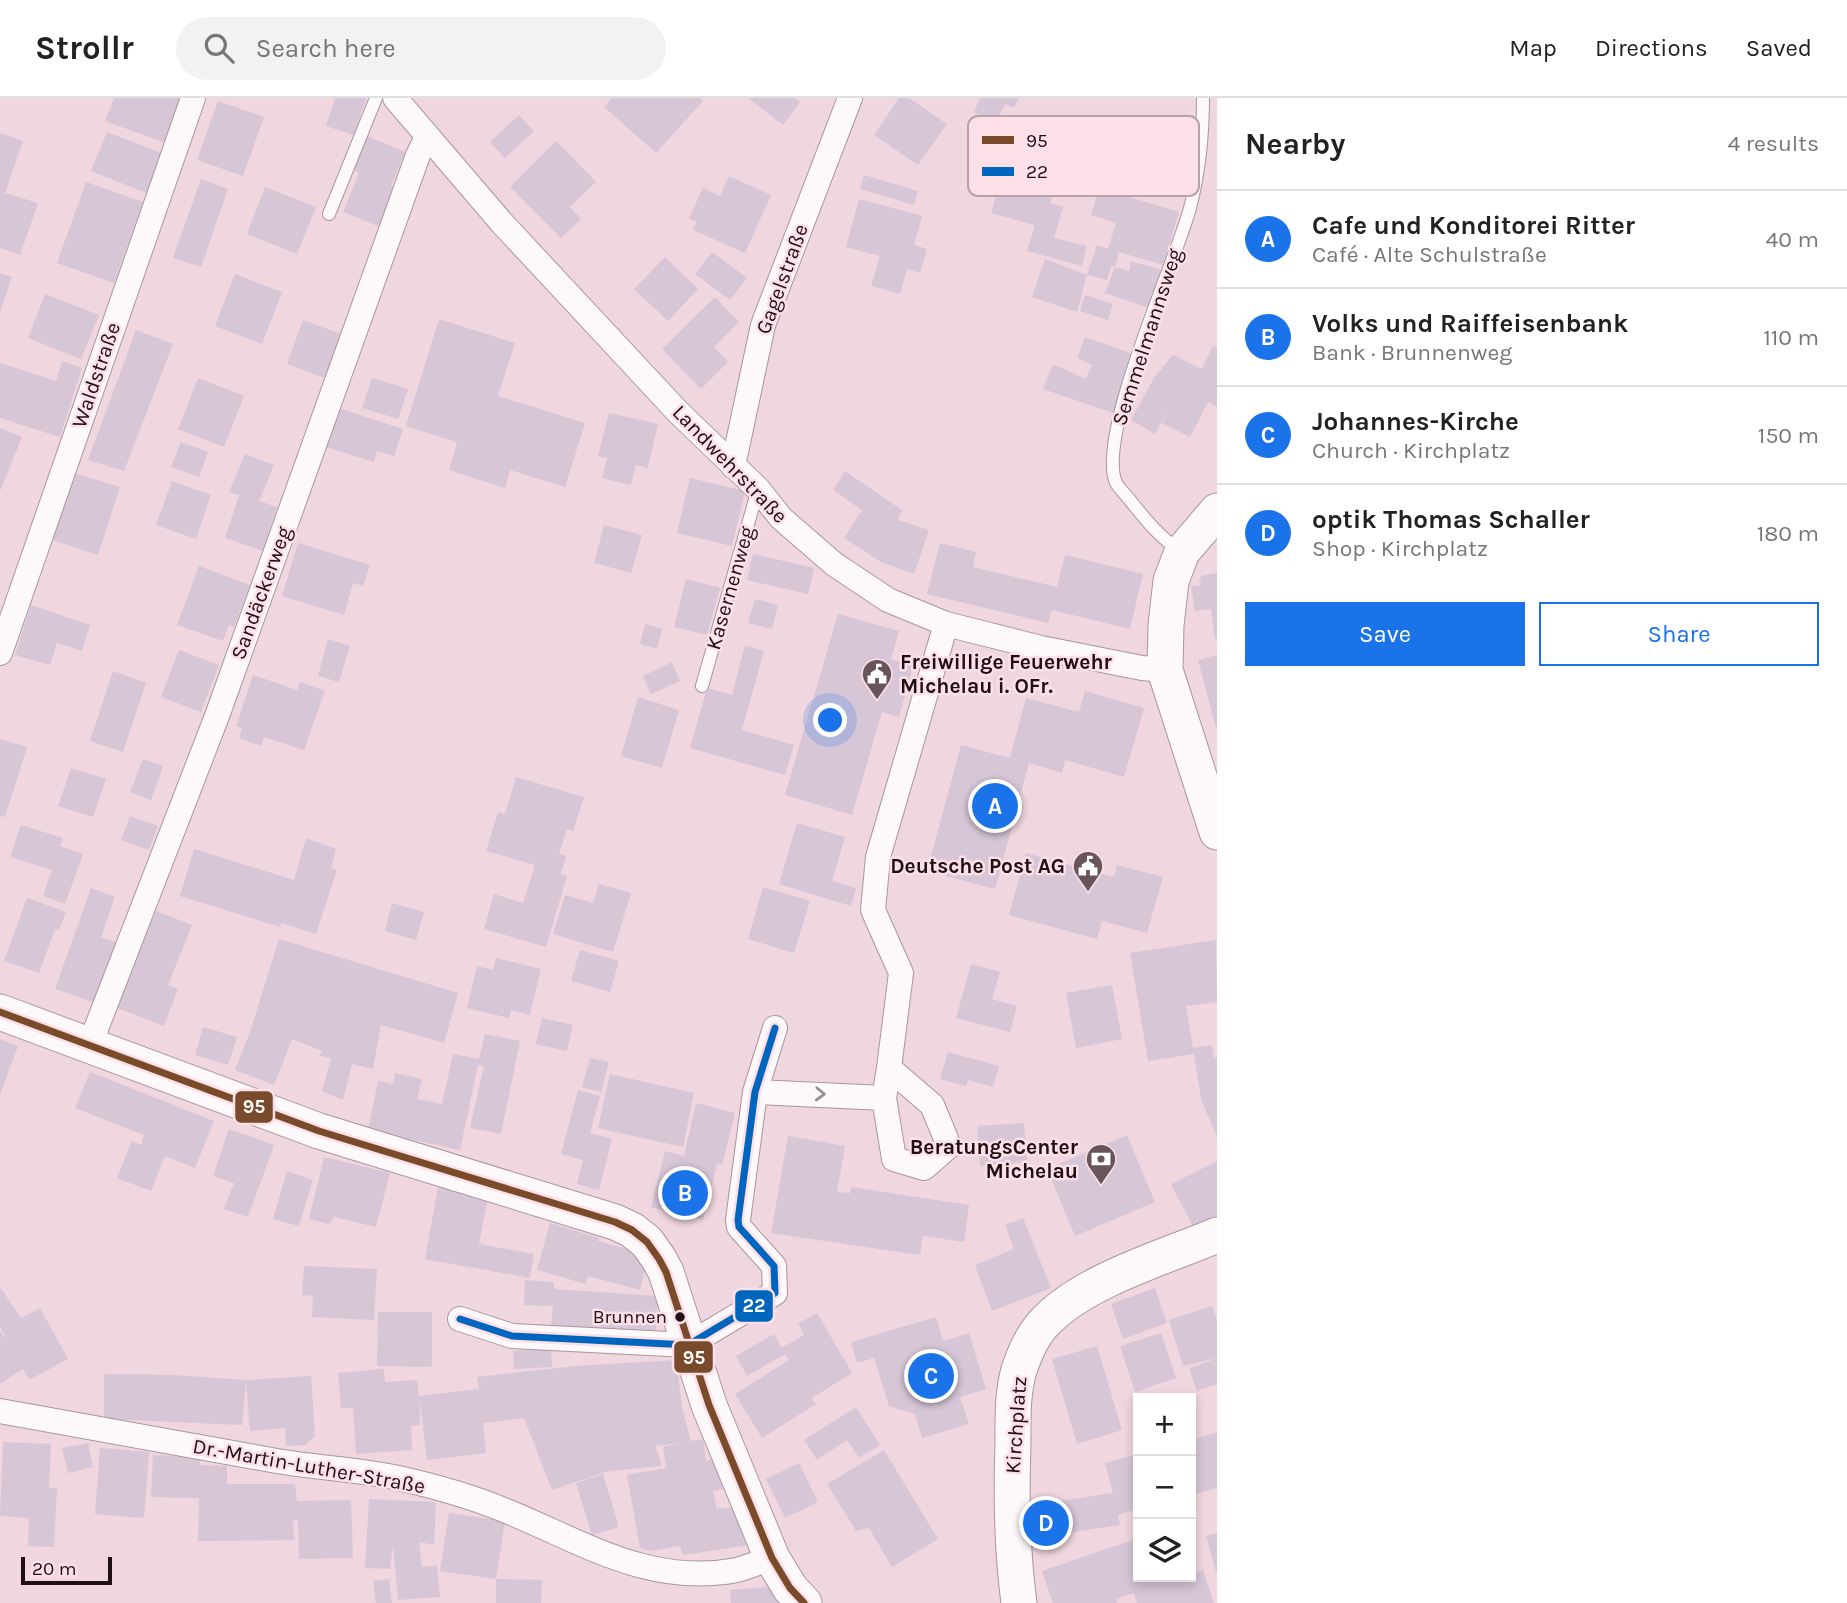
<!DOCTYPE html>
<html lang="en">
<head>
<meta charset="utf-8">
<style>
  :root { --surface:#fff; --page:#f2f2f2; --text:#222; --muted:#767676; --line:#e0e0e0; --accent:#1a73e8 }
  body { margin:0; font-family:Karla,sans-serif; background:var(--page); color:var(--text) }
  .controls { position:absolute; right:21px; bottom:21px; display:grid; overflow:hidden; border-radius:0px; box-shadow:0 4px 10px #0003 }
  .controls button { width:63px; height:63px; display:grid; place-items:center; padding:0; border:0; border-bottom:2px solid var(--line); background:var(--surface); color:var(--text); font:35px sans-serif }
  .scale { position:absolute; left:21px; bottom:18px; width:91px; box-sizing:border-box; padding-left:7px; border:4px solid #1e0f14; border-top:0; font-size:19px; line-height:24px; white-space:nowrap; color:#1e0f14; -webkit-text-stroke:5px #fcdfe7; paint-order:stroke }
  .you { position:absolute; left:831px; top:623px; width:24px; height:24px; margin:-18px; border:5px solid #fff; border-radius:50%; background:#1a73e8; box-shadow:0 0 0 10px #1a73e833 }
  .badge { display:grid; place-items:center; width:46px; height:46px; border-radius:50%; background:var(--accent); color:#fff; font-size:23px; font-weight:700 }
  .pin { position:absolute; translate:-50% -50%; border:4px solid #fff; box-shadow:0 2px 7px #0006 }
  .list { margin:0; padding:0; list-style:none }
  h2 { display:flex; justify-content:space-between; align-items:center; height:91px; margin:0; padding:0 28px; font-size:30px }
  h2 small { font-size:23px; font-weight:400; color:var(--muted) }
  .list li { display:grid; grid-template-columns:46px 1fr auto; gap:21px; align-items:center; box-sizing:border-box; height:98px; padding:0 28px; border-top:2px solid var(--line) }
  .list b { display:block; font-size:26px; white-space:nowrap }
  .list p { margin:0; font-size:23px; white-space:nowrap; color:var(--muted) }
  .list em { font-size:23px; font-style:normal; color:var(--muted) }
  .actions { display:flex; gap:14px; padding:21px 28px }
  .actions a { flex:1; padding:16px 0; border:2px solid var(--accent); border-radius:0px; text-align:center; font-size:24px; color:var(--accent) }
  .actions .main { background:var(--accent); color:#fff }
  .icon { flex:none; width:38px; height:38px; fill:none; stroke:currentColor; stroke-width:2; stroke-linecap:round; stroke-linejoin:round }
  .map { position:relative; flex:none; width:1217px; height:1505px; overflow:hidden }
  header { display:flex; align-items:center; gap:42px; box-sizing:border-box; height:98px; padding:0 35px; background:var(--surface); border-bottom:2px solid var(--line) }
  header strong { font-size:33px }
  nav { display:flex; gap:38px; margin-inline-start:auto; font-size:24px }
  .search { width:490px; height:63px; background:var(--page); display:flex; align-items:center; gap:18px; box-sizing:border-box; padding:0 24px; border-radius:38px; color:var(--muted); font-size:26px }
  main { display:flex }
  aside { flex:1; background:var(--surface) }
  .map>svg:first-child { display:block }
  .building { fill:#d6c6d6 }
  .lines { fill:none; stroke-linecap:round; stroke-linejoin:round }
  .lane-casing { stroke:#a9969c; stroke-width:14 }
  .street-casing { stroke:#a9969c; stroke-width:26 }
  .secondary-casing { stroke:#a9969c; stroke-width:37 }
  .lane { stroke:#fdf9fa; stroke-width:12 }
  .street { stroke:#fdf9fa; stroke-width:24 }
  .secondary { stroke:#fdf9fa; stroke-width:35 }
  .bus-1-casing { stroke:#fcdfe7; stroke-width:12 }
  .bus-2-casing { stroke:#fcdfe7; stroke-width:12 }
  .bus-1 { stroke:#7a4b2a; stroke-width:7 }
  .bus-2 { stroke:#0065bd; stroke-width:7 }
  .oneway { stroke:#999092 }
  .bus-dot { fill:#1e0f14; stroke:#fcdfe7; stroke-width:2.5 }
  .labels { text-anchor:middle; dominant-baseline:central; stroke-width:5; stroke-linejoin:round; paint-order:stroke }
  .bus-label { font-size:19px; fill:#1e0f14; stroke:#fcdfe7; text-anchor:end }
  .street-label { font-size:21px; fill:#1e0f14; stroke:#fcdfe7 }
  .poi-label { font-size:21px; font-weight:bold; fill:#1e0f14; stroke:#fcdfe7; text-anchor:end }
  .key { fill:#fcdfe7; stroke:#b9a1a8; stroke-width:2 }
  .key-label { font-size:19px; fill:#1e0f14 }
  .line-badge { stroke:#fcdfe7; stroke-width:2.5 }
  .badge-label { font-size:19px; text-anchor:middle; font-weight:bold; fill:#fff }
</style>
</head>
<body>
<header>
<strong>Strollr</strong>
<div class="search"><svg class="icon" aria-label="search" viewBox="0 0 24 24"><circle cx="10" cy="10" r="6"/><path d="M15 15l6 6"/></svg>Search here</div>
<nav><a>Map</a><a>Directions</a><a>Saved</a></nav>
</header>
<main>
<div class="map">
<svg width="1217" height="1505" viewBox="0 0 1217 1505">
  <rect width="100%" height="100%" fill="#f0d6de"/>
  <path class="building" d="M114,0H183L166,45L105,23Z
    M335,0H366L354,37L326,28Z
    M612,0H700L703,3L656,55L604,9Z
    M748,0H794L800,4L783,27Z
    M899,0H909L947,26L918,67L874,37Z
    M980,0H1019L1014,10L1005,6L996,25L974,14Z
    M218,3L264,19L243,78L197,62Z
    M519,17L534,33L505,60L490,44Z
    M107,34L164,56L149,96L91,73Z
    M0,35L23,43L5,95L38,105L20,157L0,150Z
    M367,38L405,54L391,88L396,90L380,129L343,114L359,75L353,72Z
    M556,43L596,84L570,109L581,121L561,140L510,89Z
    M1006,64L1058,78L1050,105L1063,109L1054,140L1086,148L1082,168L1027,153L1035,127L991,115Z
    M864,77L918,93L914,107L860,91Z
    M729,78L771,97L745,155L693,132L697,124L689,120L703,90L720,98Z
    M201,81L228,91L201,169L173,160Z
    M86,84L143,104L114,185L57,165Z
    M265,89L316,109L297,156L247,136Z
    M1099,90L1179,114L1163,167L1119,154L1115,169L1111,168L1107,182L1087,177L1077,214L1032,199L1045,161L1087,177L1097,147L1108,151L1116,125L1091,117Z
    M859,101L922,118L914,147L927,151L920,175L907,171L900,196L871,188L880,158L846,149Z
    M712,154L747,180L730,202L695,176Z
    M665,159L698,191L668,223L634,191Z
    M1130,163L1162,172L1149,210L1105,195L1115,169L1130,173Z
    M0,175L12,179L0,214Z
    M235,176L282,194L262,246L215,228Z
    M45,196L99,217L81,261L28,240Z
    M1085,197L1113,206L1108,222L1080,213Z
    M715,199L739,224L714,249L728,264L701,291L662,251Z
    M439,221L515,245L498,298L585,325L565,389L510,372L505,390L449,372L457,344L406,328Z
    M303,222L341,236L325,280L287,266Z
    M136,232L173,246L124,373L88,362Z
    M1085,239L1133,256L1113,315L1043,291L1053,266L1086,281L1092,267L1077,260Z
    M1213,248L1217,249V309L1208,304L1190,339L1162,325L1170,308L1155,336L1131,322L1154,280L1173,257L1202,271Z
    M62,263L82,270L60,339L0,320V265L56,283Z
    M198,280L244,298L224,349L178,331Z
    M372,280L408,291L398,321L362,310Z
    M335,309L403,331L394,358L377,353L374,364L323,348Z
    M609,315L658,326L648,370L636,367L631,387L602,380L607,360L598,358Z
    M0,330L22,339L0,393Z
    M181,344L208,354L199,379L171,369Z
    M245,356L274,367L259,403L277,409L263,453L225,440L239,397L229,394Z
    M845,373L902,412L898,422L929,432L914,476L881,464L844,440L862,412L833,392Z
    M74,375L120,389L98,457L53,442Z
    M690,380L745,393L732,448L677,435Z
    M172,383L211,397L196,441L156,427Z
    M604,427L642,437L631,475L594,465Z
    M298,445L370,467L363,488L353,485L344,517L282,498Z
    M940,445L976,454L973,469L1057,489L1065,457L1143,476L1130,531L1052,512L1048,525L927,496Z
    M753,456L814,470L808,496L747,482Z
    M199,468L250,487L234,529L229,527L223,543L177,527Z
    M1217,475V541H1215L1211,511L1195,513L1191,488L1201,487L1200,478Z
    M686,481L720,490L707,537L674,529Z
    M755,501L778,507L772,531L748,525Z
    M31,507L90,527L82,553L57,545L50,567L15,557Z
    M838,516L899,533L891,561L913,568L899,619L882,614L852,717L785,697Z
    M645,526L662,531L657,551L640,546Z
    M328,541L350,548L339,584L318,578Z
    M745,547L764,553L742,632L794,647L785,677L690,650L707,590L732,597Z
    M179,552L219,567L201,614L161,599Z
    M1217,557V630H1216L1198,562Z
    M672,564L680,583L651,596L643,578Z
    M113,573L146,585L123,654L90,643Z
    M253,577L297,592L300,584L325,593L304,652L264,639L261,648L239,640L242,630L236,628Z
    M1085,593L1144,610L1124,679L1065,662L1062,675L1029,665L995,791L927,773L961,647L1010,660L1026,600L1079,614Z
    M638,599L679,612L662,670L621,658Z
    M0,641L27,649L5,719L0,718Z
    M143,661L163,668L151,702L130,694Z
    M71,670L106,681L93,719L58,708Z
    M516,679L584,699L573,733L567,731L559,756L566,758L561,776L567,778L546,849L484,831L494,796L523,805L535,767L486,753L498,714L505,716Z
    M130,718L158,728L149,752L121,742Z
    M797,725L845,739L832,783L856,790L851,808L779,786Z
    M21,727L63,740L60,748L83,756L65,806L43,798L52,772L10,759Z
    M306,740L336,751L331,770L337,772L316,836L281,825L280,829L180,798L194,751L294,782Z
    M1026,755L1114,779L1117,767L1163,779L1147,835L1102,823L1097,841L1009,817Z
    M599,786L631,795L613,854L553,836L565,797L593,805Z
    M763,789L810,803L794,855L748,841Z
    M91,790L115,799L101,839L118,845L96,905L55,891Z
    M27,800L66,814L59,832L55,831L39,875L4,863Z
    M392,805L424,814L416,842L385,833Z
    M156,813L192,827L168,887L178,891L164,928L115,909Z
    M279,841L458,895L444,945L381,927L373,971L352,966L343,1002L322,993L331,960L320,958L322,953L292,941L274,987L235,972L250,934Z
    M1216,842L1217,904L1186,908L1193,950L1212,947L1214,960L1217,959V1039L1201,1001L1194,956L1148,963L1130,855Z
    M580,852L619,863L610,894L571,883Z
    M496,860L541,871L530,917L511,912L509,920L467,910L477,868L493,872Z
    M971,866L1000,874L992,901L1017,908L1010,934L956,920Z
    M1112,887L1122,941L1076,950L1066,895Z
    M542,920L573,927L567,953L536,946Z
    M203,929L237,939L228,967L195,957Z
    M485,936L520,943L501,1036L470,1030L484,968L478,967L460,1052L368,1032L378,983L393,986L395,975L422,981L417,1001L442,1006L453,956L479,961Z
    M0,941L18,948L0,997Z
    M948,954L999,968L993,989L968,982L966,988L940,981Z
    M590,960L609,964L601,994L582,989Z
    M90,974L214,1023L195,1070L165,1058L151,1093L117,1080L132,1043L141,1047L144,1037L75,1010Z
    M610,976L694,995L683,1049L598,1030Z
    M578,992L600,998L590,1035L612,1041L599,1092L577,1086L583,1062L561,1056Z
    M696,1005L735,1015L722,1067L717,1066L703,1122L651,1109L665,1053L684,1058Z
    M1024,1025L1027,1064L980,1068L977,1028Z
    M229,1031L274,1047L248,1119L224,1111L234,1085L213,1078Z
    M1127,1037L1155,1104L1075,1138L1047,1071Z
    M788,1038L845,1048L837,1094L850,1095L851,1089L969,1107L964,1144L923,1138L920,1157L771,1135Z
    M324,1059L390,1075L376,1129L334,1119L329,1126L309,1121Z
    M1217,1063V1119L1194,1130L1171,1086Z
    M287,1073L313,1082L299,1128L273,1121Z
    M438,1089L488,1098L479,1146L534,1156L530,1180L425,1161Z
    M1023,1120L1051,1190L992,1213L975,1167L1014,1151L1005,1127Z
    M550,1125L599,1140L598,1143L649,1157L640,1192L588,1178L586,1186L537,1172Z
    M304,1168L377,1171L374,1222L312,1219L313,1198L302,1197Z
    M525,1182L554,1184V1191L658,1198L656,1235L551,1229L553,1208L524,1207Z
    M0,1189L21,1220L40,1210L68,1261L29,1282L23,1271L0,1286V1233L8,1244L0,1229Z
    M1155,1190L1167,1225L1123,1241L1111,1206Z
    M1212,1208L1217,1222V1260L1183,1268L1169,1222Z
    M378,1214H432V1269L377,1268Z
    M817,1215L852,1275L812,1300L816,1306L762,1340L735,1296L789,1262L785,1256L747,1278L736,1258L774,1236L782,1250L804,1237L798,1226Z
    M936,1219L943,1243L969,1235L986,1291L960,1299L969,1326L922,1340L915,1316L889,1308L874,1260L857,1265L851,1244Z
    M1161,1235L1176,1280L1135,1294L1120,1248Z
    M1097,1248L1122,1332L1077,1346L1052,1261Z
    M551,1251L552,1269L514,1271L513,1253Z
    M1217,1260V1286L1197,1293L1189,1271Z
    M676,1262L683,1314L691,1343L703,1341L706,1363L720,1360L725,1391L713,1393L717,1411L743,1408L749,1447L683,1457L680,1448L652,1453L640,1450L627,1377L666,1370L663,1349L681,1345L655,1348L662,1368L608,1373L552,1392L524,1320L483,1325L486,1355L427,1362L420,1303V1327L411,1328L412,1352L356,1356L353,1310H341L338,1275L384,1271L385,1284L417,1282L419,1298L479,1291L477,1279L576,1268Z
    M104,1276L171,1277L246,1282L311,1278L315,1338L305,1347L286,1348L285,1330L250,1333L246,1282L242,1327L104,1321Z
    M856,1309L880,1347L859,1360L847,1342L817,1362L804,1342Z
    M1217,1334V1390L1191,1397V1342Z
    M3,1344L51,1346L49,1390H57L54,1449L28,1448L29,1420L0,1418Z
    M88,1345L93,1369L68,1375L62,1350Z
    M100,1350L149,1354L144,1420L95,1416Z
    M884,1352L938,1441L892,1469L869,1430L856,1433L827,1386Z
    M1138,1356V1411L1118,1417L1120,1427L1033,1440L1029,1408L1113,1395L1105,1365Z
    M153,1357L200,1359V1367L227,1368V1386H295L297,1403L351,1402L353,1460L299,1461L298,1422H293L294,1442L198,1443L199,1400L151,1399Z
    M799,1365L818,1404L785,1420L766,1381Z
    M603,1376L619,1429L592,1437L576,1385Z
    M369,1401L436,1404L434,1447L419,1444L422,1469L437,1467L440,1499L398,1502L393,1447L390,1471L365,1470Z
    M449,1415L505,1423L496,1481L440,1473Z
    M1217,1435V1474H1216L1206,1438Z
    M1138,1440V1479H1171L1172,1483L1191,1479V1476L1203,1472L1214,1505H1137L1134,1495L1116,1501L1117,1505H1053L1042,1473Z
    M389,1481L392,1505H376L373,1483Z
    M496,1481L542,1482L541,1505H496Z
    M787,1487L789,1505H731L730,1492Z"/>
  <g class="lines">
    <g class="lane-casing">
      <path id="lane" d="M329,116L376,0
        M1181,453C1160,440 1145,421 1129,401C1125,396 1119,390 1116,385C1096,337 1175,166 1190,110C1199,75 1203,37 1203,0
        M702,588L758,391"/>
    </g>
    <g class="street-casing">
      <path id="street" d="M395,0L502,125L678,314L758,391L781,420L834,466L888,502L946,526L1041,550L1142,570L1165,572
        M733,368L763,227L850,0
        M0,555L193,0
        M89,949L217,618L418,57L427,39
        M889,970L884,1000L894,1061L924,1070L949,1048L932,1007L889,970L901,875L873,812L878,759L946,526
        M755,994L884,1000
        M460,1221L512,1238L688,1247L775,1195L774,1168L739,1129L738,1122L755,994L775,930
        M0,1313C92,1329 184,1347 277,1363C317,1370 358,1371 398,1380C434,1388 470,1398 504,1412C581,1443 649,1489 737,1472C748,1469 760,1464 772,1460"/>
    </g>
    <g class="secondary-casing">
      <path id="secondary" d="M1217,413L1182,454L1171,483L1166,527L1165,572L1217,734
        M0,914L319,1033L615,1124L632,1132L647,1144L659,1161L666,1174L709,1307L772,1460L790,1490L804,1505
        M1019,1505C1012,1452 1011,1400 1013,1346C1013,1322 1012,1296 1019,1272C1025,1254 1033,1235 1047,1222C1086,1182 1165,1159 1217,1137"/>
    </g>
    <use href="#lane" class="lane"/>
    <use href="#street" class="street"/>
    <use href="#secondary" class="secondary"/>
    <g class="bus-1-casing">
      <path id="bus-1" d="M0,914L319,1033L615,1124L632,1132L647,1144L659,1161L666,1174L709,1307L772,1460L790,1490L804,1505"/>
    </g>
    <g class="bus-2-casing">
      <path id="bus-2" d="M460,1221L512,1238L688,1247L775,1195L774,1168L739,1129L738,1122L755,994L775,930"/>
    </g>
    <use href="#bus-1" class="bus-1"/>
    <use href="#bus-2" class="bus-2"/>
  </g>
  <defs><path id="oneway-chevron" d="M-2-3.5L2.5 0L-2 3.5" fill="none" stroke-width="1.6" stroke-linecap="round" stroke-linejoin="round" transform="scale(1.75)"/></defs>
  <use class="oneway" href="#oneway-chevron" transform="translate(820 996) rotate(2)"/>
  <defs>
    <g id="civic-pin" transform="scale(1.575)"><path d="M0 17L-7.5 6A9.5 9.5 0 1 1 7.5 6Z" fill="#68555b" stroke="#fcdfe7"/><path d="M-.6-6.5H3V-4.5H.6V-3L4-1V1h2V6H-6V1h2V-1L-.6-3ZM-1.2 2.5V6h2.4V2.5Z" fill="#fff"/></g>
    <g id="bank-pin" transform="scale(1.575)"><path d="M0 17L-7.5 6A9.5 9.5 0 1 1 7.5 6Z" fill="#68555b" stroke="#fcdfe7"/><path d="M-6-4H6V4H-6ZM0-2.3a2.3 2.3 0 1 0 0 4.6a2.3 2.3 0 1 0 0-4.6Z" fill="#fff"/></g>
  </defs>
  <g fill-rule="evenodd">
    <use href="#civic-pin" x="877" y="576"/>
    <use href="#civic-pin" x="1088" y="768"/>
    <use href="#bank-pin" x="1101" y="1061"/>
  </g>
  <circle class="bus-dot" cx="680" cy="1219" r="6"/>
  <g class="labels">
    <g class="bus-label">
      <text x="667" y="1219">Brunnen</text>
    </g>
    <g class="street-label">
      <text transform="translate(782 181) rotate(-70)">Gagelstraße</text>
      <text transform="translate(1147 239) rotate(-72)">Semmelmannsweg</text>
      <text transform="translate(96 277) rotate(-71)">Waldstraße</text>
      <text transform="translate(730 366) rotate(46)">Landwehrstraße</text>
      <text transform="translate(730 490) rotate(-74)">Kasernenweg</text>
      <text transform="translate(261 495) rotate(-70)">Sandäckerweg</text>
      <text transform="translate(1016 1327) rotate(-86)">Kirchplatz</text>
      <text transform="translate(309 1368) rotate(10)">Dr.-Martin-Luther-Straße</text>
    </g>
    <g class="poi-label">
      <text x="900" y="564" text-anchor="start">Freiwillige Feuerwehr<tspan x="900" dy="24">Michelau i. OFr.</tspan></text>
      <text x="1065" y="768">Deutsche Post AG</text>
      <text x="1078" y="1049">BeratungsCenter<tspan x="1078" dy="24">Michelau</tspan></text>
    </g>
  </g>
  <rect x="968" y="18" width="231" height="80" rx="10" class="key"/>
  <rect x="982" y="38" width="32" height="8" fill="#7a4b2a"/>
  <rect x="982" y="69" width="32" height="9" fill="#0065bd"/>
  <g class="key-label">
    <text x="1026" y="49">95</text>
    <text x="1026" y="80">22</text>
  </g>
  <g class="line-badge">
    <rect x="234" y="992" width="40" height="34" rx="7" fill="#7a4b2a"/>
    <rect x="734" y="1191" width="40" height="34" rx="7" fill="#0065bd"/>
    <rect x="673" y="1242" width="41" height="34" rx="7" fill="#7a4b2a"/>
  </g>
  <g class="badge-label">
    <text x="254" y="1015">95</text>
    <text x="754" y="1214">22</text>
    <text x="694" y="1266">95</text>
  </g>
</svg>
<div class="controls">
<button>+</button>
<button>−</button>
<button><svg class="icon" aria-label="layers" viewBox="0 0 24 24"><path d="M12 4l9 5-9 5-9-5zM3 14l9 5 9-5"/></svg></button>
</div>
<div class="scale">20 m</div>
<div class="you"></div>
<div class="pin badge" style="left:995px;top:708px">A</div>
<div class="pin badge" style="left:685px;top:1095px">B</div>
<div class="pin badge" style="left:931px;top:1278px">C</div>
<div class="pin badge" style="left:1046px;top:1425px">D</div>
</div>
<aside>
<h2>Nearby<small>4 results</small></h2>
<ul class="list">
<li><span class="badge">A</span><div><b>Cafe und Konditorei Ritter</b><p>Café · Alte Schulstraße</p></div><em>40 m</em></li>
<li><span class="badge">B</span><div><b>Volks und Raiffeisenbank</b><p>Bank · Brunnenweg</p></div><em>110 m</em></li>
<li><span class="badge">C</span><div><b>Johannes-Kirche</b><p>Church · Kirchplatz</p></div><em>150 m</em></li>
<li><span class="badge">D</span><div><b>optik Thomas Schaller</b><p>Shop · Kirchplatz</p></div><em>180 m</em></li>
</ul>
<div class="actions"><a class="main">Save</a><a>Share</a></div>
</aside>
</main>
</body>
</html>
